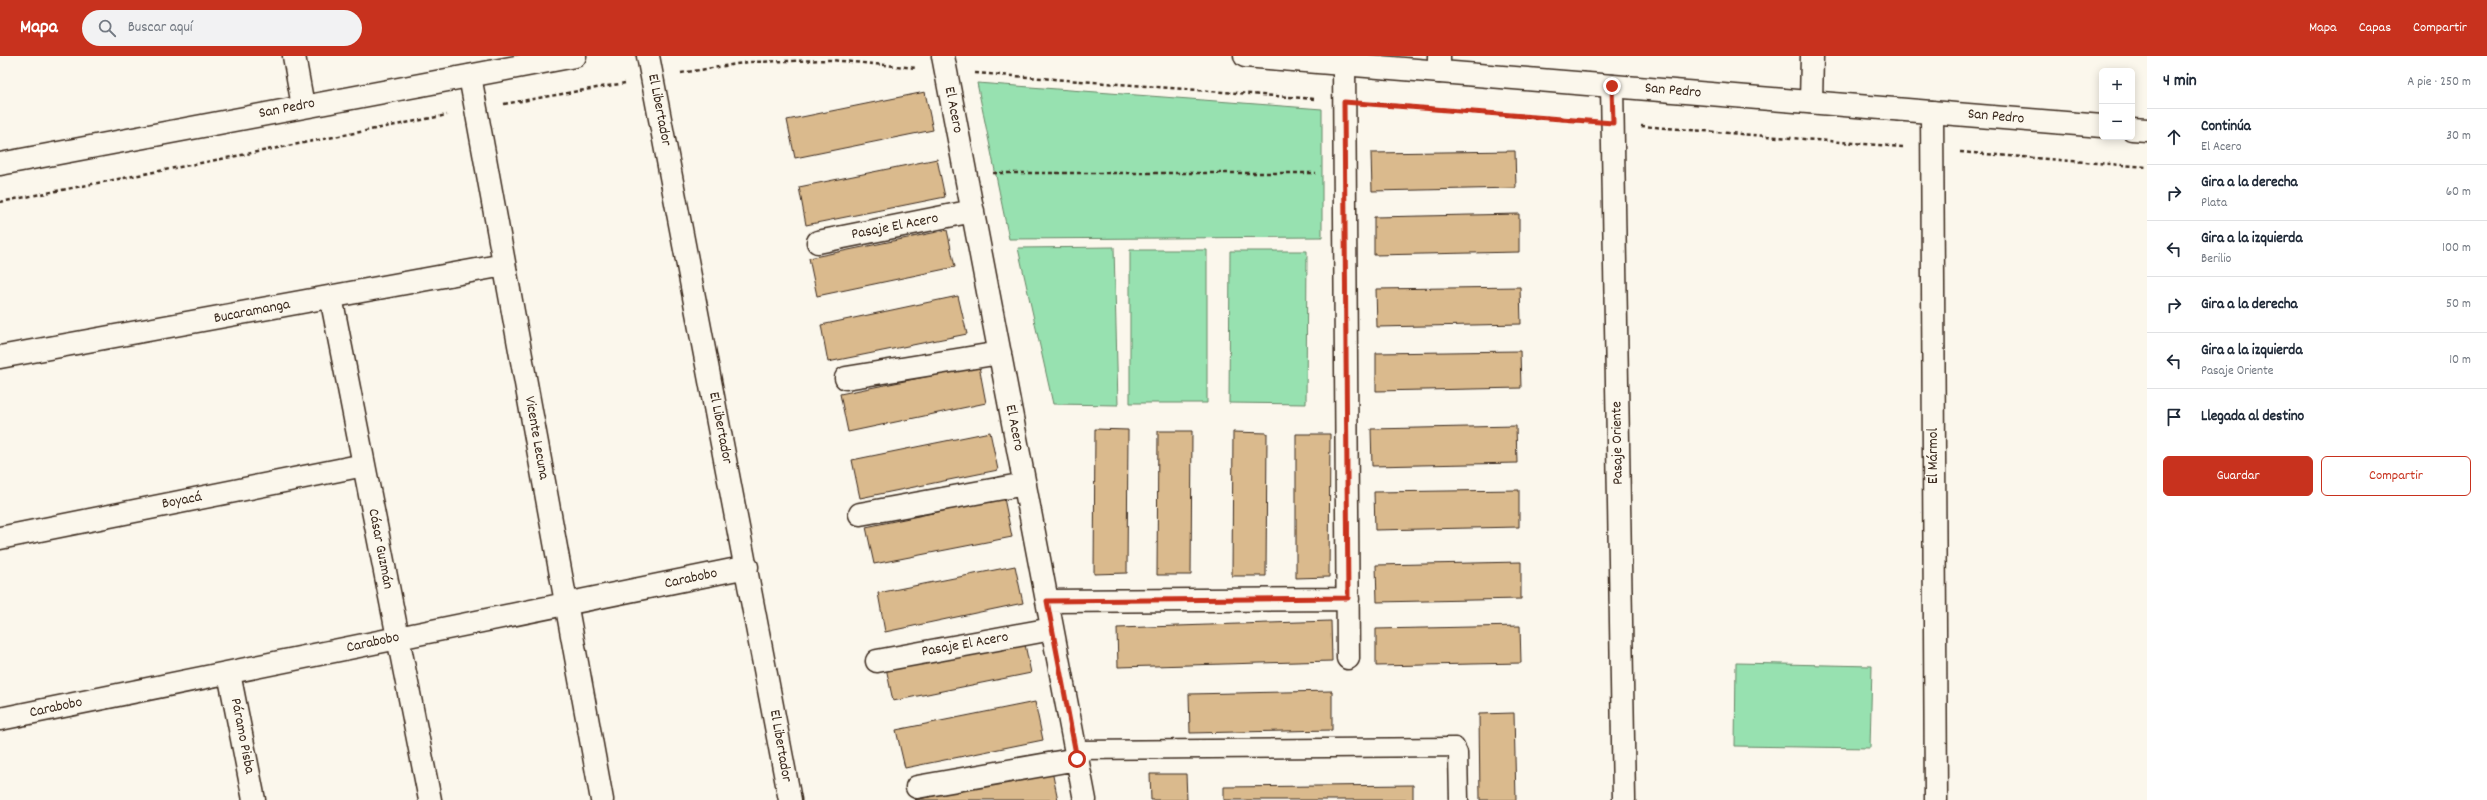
<!DOCTYPE html>
<html lang="es">
<head>
<meta charset="utf-8">
<style>
  :root { --surface:#fff; --page:#f2f2f3; --text:#1f2937; --muted:#747a83; --line:#e0e1e3; --accent:#c8321e }
  body { margin:0; font-family:Dekko,sans-serif; background:var(--page); color:var(--text) }
  .controls { position:absolute; right:12px; top:12px; display:grid; overflow:hidden; border-radius:6px; box-shadow:0 2px 10px #0003 }
  .controls button { width:36px; height:36px; display:grid; place-items:center; padding:0; border:0; border-bottom:1px solid var(--line); background:var(--surface); color:var(--text); font:20px sans-serif }
  .stop { position:absolute; width:12px; height:12px; margin:-9px; border:3px solid #c8321e; border-radius:50%; background:#fff }
  .stop.end { background:#c8321e; border-color:#fff; box-shadow:0 1px 4px #0008 }
  .list { margin:0; padding:0; list-style:none }
  h2 { display:flex; justify-content:space-between; align-items:center; height:52px; margin:0; padding:0 16px; font-size:17px }
  h2 small { font-size:13px; font-weight:400; color:var(--muted) }
  .list li { display:grid; grid-template-columns:26px 1fr auto; gap:12px; align-items:center; box-sizing:border-box; height:56px; padding:0 16px; border-top:1px solid var(--line) }
  .list b { display:block; font-size:15px; white-space:nowrap }
  .list p { margin:0; font-size:13px; white-space:nowrap; color:var(--muted) }
  .list em { font-size:13px; font-style:normal; color:var(--muted) }
  .actions { display:flex; gap:8px; padding:12px 16px }
  .actions a { flex:1; padding:9px 0; border:1px solid var(--accent); border-radius:6px; text-align:center; font-size:14px; color:var(--accent) }
  .actions .main { background:var(--accent); color:#fff }
  .icon { flex:none; width:22px; height:22px; fill:none; stroke:currentColor; stroke-width:2; stroke-linecap:round; stroke-linejoin:round }
  .map { position:relative; flex:none; width:2147px; height:744px; overflow:hidden }
  header { display:flex; align-items:center; gap:24px; box-sizing:border-box; height:56px; padding:0 20px; background:var(--accent); color:#fff }
  header strong { font-size:19px }
  nav { display:flex; gap:22px; margin-inline-start:auto; font-size:14px }
  .search { width:280px; height:36px; background:var(--page); display:flex; align-items:center; gap:10px; box-sizing:border-box; padding:0 14px; border-radius:22px; color:var(--muted); font-size:15px }
  main { display:flex }
  aside { flex:1; background:var(--surface) }
  .map>svg:first-child { display:block }
  .green { fill:#97e1b0; stroke:#698667 }
  .building { fill:#daba8d; stroke:#3b2a1e }
  .lines { fill:none; stroke-linecap:round; stroke-linejoin:round }
  .lane-casing { stroke:#3b2a1e; stroke-width:21 }
  .street-casing { stroke:#3b2a1e; stroke-width:25 }
  .secondary-casing { stroke:#3b2a1e; stroke-width:25 }
  .path { stroke:#3b2a1e; stroke-width:2.5; stroke-dasharray:4 3; stroke-linecap:butt }
  .lane { stroke:#fbf7ec; stroke-width:18 }
  .street { stroke:#fbf7ec; stroke-width:22 }
  .secondary { stroke:#fbf7ec; stroke-width:22 }
  .route { stroke:#c8321e; stroke-width:5 }
  .labels { text-anchor:middle; dominant-baseline:central; stroke-width:3; stroke-linejoin:round; paint-order:stroke }
  .street-label { font-size:15px; fill:#3b2a1e; stroke:#fbf7ec }
</style>
</head>
<body>
<header>
<strong>Mapa</strong>
<div class="search"><svg class="icon" aria-label="search" viewBox="0 0 24 24"><circle cx="10" cy="10" r="6"/><path d="M15 15l6 6"/></svg>Buscar aquí</div>
<nav><a>Mapa</a><a>Capas</a><a>Compartir</a></nav>
</header>
<main>
<div class="map">
<svg width="2147" height="744" viewBox="0 0 2147 744">
  <rect width="100%" height="100%" fill="#fbf7ec"/>
  <filter id="ink" filterUnits="userSpaceOnUse"><feTurbulence type="fractalNoise" baseFrequency=".025" numOctaves="2"/><feDisplacementMap in="SourceGraphic" scale="8" xChannelSelector="R" yChannelSelector="G"/><feConvolveMatrix kernelMatrix="1 2 1 2 8 2 1 2 1" color-interpolation-filters="sRGB"/></filter>
  <g filter="url(#ink)">
    <path class="green" d="M977,27L1322,53V181L1009,183Z
      M1114,191L1118,349L1053,348L1018,192Z
      M1130,194H1207V347H1130Z
      M1230,195H1307L1306,348L1229,347Z
      M1736,607L1872,610L1870,692L1735,690Z"/>
    <path class="building" d="M925,36L933,74L795,102L787,64Z
      M1515,95L1516,132L1372,135L1371,97Z
      M937,103L945,141L806,169L799,131Z
      M1519,158V196L1374,199V161Z
      M947,174L955,211L817,240L809,202Z
      M1520,231L1521,268L1377,271L1376,233Z
      M958,240L967,278L828,306L821,269Z
      M1520,295L1521,332L1376,335V297Z
      M979,310L986,347L848,376L840,338Z
      M1516,370L1517,407L1372,410L1371,373Z
      M1095,373L1128,374L1127,517L1094,518Z
      M1158,375H1192L1191,519H1157Z
      M990,376L998,414L860,442L852,404Z
      M1233,376L1267,377L1266,520H1232Z
      M1296,378H1330L1329,521L1296,522Z
      M1519,434V471L1375,474L1374,436Z
      M1004,442L1012,481L874,508L866,471Z
      M1521,506V543L1377,546L1376,509Z
      M1015,510L1023,547L885,576L878,537Z
      M1331,565L1332,605L1118,611L1117,572Z
      M1520,570L1521,607L1376,610V573Z
      M1023,579L1031,617L893,645L885,607Z
      M1332,635V674L1190,677L1189,638Z
      M1035,646L1043,684L905,712L896,674Z
      M1514,657L1516,744H1480L1479,658Z
      M1052,715L1058,744H914Z
      M1150,718H1186L1187,744H1151Z
      M1413,729V744H1224V731Z"/>
    <g class="lines">
      <g class="lane-casing">
        <path id="lane" d="M1075,694L1455,691L1458,697L1459,744"/>
      </g>
      <g class="street-casing">
        <path id="street" d="M294,0L303,50
          M648,0L790,744
          M943,0L1085,744
          M1344,8L1348,602
          M1439,16V0
          M470,20L602,744
          M1612,30L1624,744
          M1811,46L1812,0
          M1932,56L1936,744
          M818,186L973,155
          M331,241L430,744
          M0,301L504,209
          M846,322L1000,297
          M860,458L1025,428
          M0,482L364,409
          M1047,545L1348,543
          M877,605L1052,573
          M229,617L254,744
          M0,663L747,511
          M917,731L1077,703"/>
      </g>
      <g class="secondary-casing">
        <path id="secondary" d="M1245,0L2102,70
          M2132,73L2147,74
          M0,108L575,0"/>
      </g>
      <path class="path" d="M681,17L749,6L831,4L917,12
        M975,17L1315,43
        M504,48L625,27
        M1372,48L1584,65
        M1641,70L1903,91
        M1960,96L2147,111
        M993,117H1316
        M0,146L447,59"/>
      <use href="#lane" class="lane"/>
      <use href="#street" class="street"/>
      <use href="#secondary" class="secondary"/>
    </g>
  </g>
  <g class="lines" filter="url(#ink)">
    <path class="route" d="M1077,703L1047,545L1348,542L1344,46L1613,67L1612,30"/>
  </g>
  <g class="labels">
    <g class="street-label">
      <text transform="translate(1673 35) rotate(5)">San Pedro</text>
      <text transform="translate(287 53) rotate(-11)">San Pedro</text>
      <text transform="translate(659 54) rotate(79)">El Libertador</text>
      <text transform="translate(953 54) rotate(79)">El Acero</text>
      <text transform="translate(1996 61) rotate(5)">San Pedro</text>
      <text transform="translate(895 171) rotate(-11)">Pasaje El Acero</text>
      <text transform="translate(252 256) rotate(-11)">Bucaramanga</text>
      <text transform="translate(720 372) rotate(79)">El Libertador</text>
      <text transform="translate(1014 372) rotate(79)">El Acero</text>
      <text transform="translate(536 382) rotate(80)">Vicente Lecuna</text>
      <text transform="translate(1618 387) rotate(-91)">Pasaje Oriente</text>
      <text transform="translate(1934 400) rotate(-90)">El Mármol</text>
      <text transform="translate(182 445) rotate(-11)">Boyacá</text>
      <text transform="translate(380 493) rotate(79)">Cásar Guzmán</text>
      <text transform="translate(691 523) rotate(-12)">Carabobo</text>
      <text transform="translate(373 587) rotate(-12)">Carabobo</text>
      <text transform="translate(965 589) rotate(-10)">Pasaje El Acero</text>
      <text transform="translate(56 652) rotate(-12)">Carabobo</text>
      <text transform="translate(242 680) rotate(79)">Páramo Pisba</text>
      <text transform="translate(780 690) rotate(80)">El Libertador</text>
    </g>
  </g>
</svg>
<div class="controls">
<button>+</button>
<button>−</button>
</div>
<div class="stop" style="left:1077px;top:703px"></div>
<div class="stop end" style="left:1612px;top:30px"></div>
</div>
<aside>
<h2>4 min<small>A pie · 250 m</small></h2>
<ul class="list">
<li><svg class="icon" aria-label="ahead" viewBox="0 0 24 24"><path d="M12 20V5M6 11l6-6 6 6"/></svg><div><b>Continúa</b><p>El Acero</p></div><em>30 m</em></li>
<li><svg class="icon" aria-label="right" viewBox="0 0 24 24"><path d="M7 20v-9h11M14 6l5 5-5 5"/></svg><div><b>Gira a la derecha</b><p>Plata</p></div><em>60 m</em></li>
<li><svg class="icon" aria-label="left" viewBox="0 0 24 24"><path d="M17 20v-9H6M10 6l-5 5 5 5"/></svg><div><b>Gira a la izquierda</b><p>Berilio</p></div><em>100 m</em></li>
<li><svg class="icon" aria-label="right" viewBox="0 0 24 24"><path d="M7 20v-9h11M14 6l5 5-5 5"/></svg><div><b>Gira a la derecha</b></div><em>50 m</em></li>
<li><svg class="icon" aria-label="left" viewBox="0 0 24 24"><path d="M17 20v-9H6M10 6l-5 5 5 5"/></svg><div><b>Gira a la izquierda</b><p>Pasaje Oriente</p></div><em>10 m</em></li>
<li><svg class="icon" aria-label="arrive" viewBox="0 0 24 24"><path d="M6 21V4h12l-3 4 3 4H6"/></svg><div><b>Llegada al destino</b></div></li>
</ul>
<div class="actions"><a class="main">Guardar</a><a>Compartir</a></div>
</aside>
</main>
</body>
</html>
